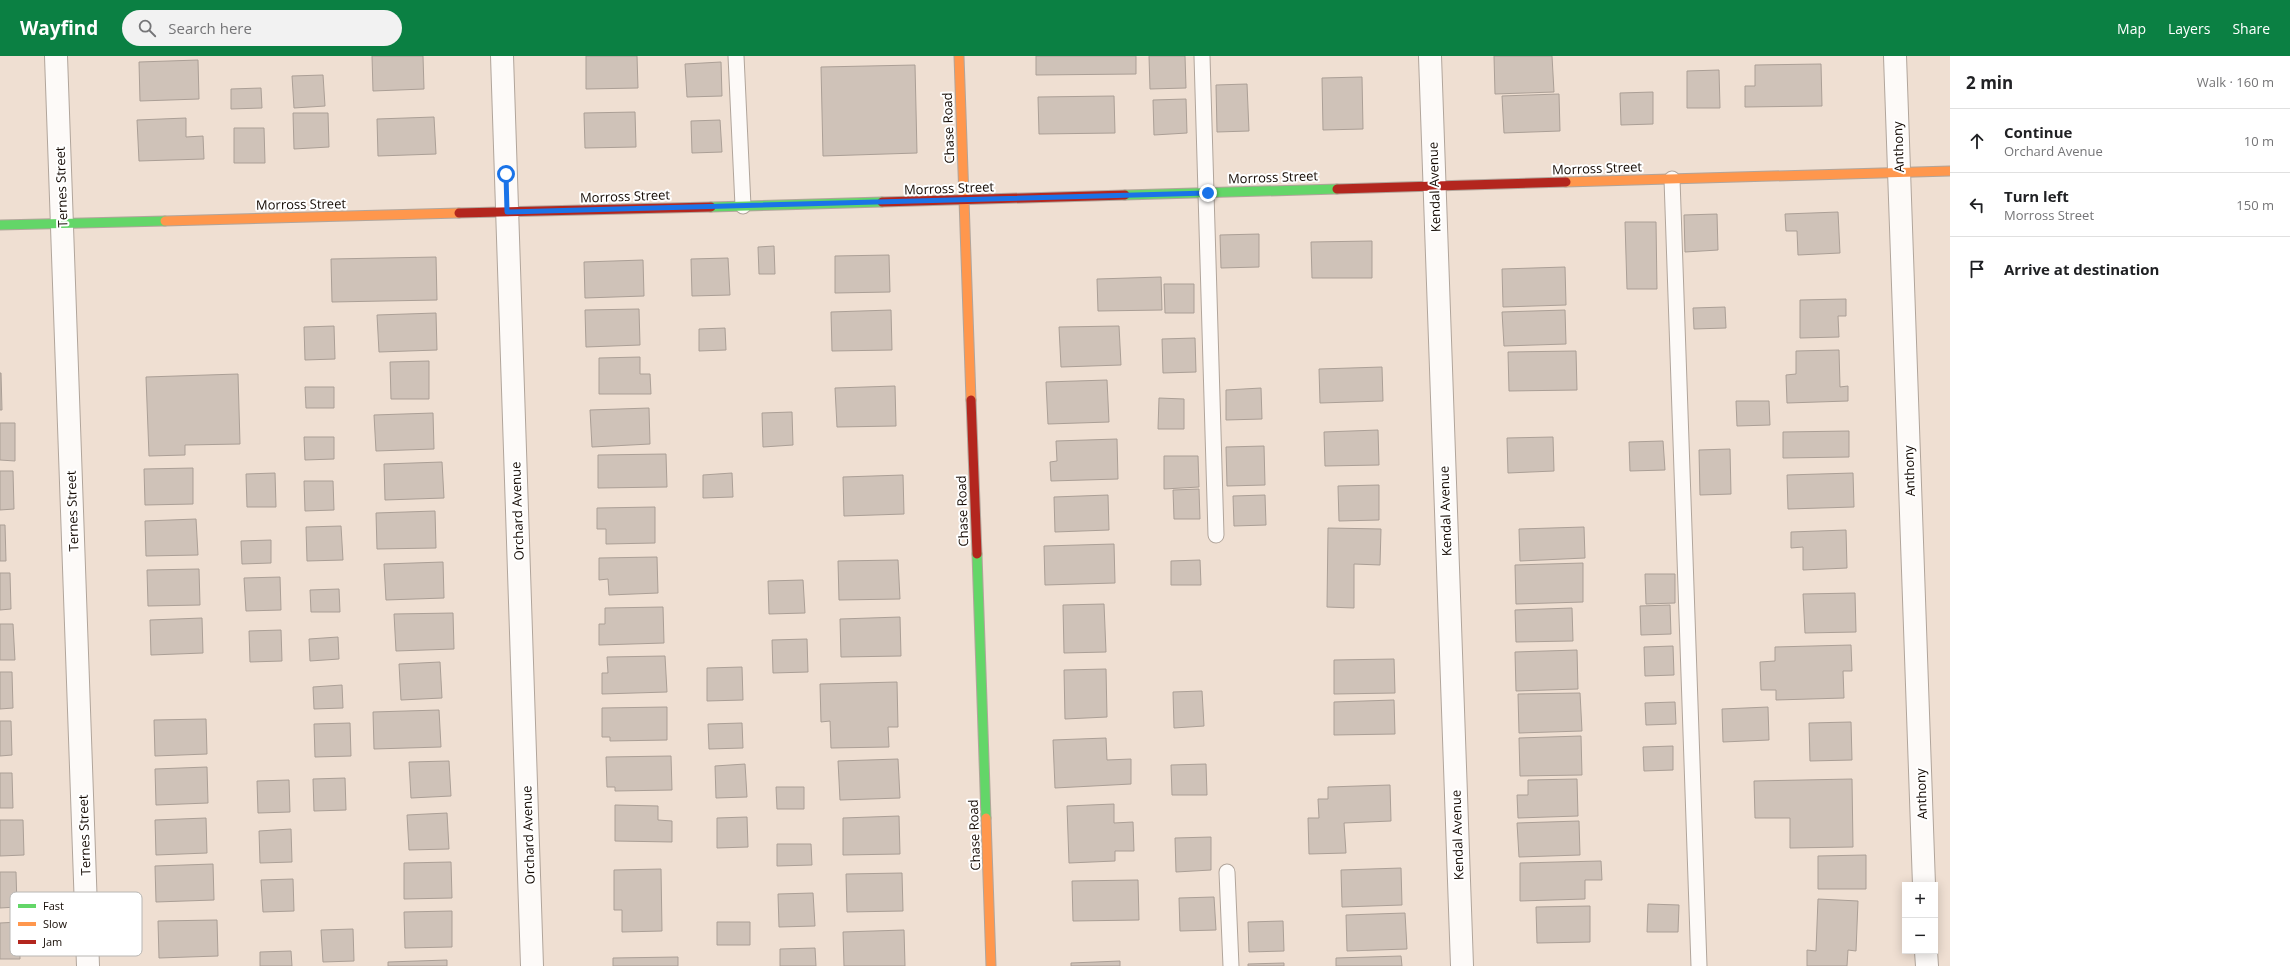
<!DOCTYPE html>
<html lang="en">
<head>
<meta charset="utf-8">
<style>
  :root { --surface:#fff; --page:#f2f2f2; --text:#202124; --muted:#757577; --line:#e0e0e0; --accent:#0b8043 }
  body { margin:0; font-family:"Open Sans",sans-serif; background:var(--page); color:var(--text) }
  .controls { position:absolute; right:12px; bottom:12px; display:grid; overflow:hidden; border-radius:0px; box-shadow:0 2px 10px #0003 }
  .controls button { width:36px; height:36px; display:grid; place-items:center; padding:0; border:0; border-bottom:1px solid var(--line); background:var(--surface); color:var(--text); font:20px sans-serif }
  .stop { position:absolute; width:12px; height:12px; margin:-9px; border:3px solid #1a73e8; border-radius:50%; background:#fff }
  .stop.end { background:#1a73e8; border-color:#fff; box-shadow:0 1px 4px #0008 }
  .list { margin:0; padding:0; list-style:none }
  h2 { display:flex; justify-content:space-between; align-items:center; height:52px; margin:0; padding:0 16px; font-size:17px }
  h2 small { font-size:13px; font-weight:400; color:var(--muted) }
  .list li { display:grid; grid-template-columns:26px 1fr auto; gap:12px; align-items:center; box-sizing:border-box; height:64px; padding:0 16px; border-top:1px solid var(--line) }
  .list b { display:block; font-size:15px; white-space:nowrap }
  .list p { margin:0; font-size:13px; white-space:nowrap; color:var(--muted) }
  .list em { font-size:13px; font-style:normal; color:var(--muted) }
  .icon { flex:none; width:22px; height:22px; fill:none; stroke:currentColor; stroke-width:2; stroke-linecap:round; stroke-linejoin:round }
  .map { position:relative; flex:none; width:1950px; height:910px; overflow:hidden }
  header { display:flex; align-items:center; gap:24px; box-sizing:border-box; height:56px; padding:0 20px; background:var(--accent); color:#fff }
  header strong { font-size:19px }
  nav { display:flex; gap:22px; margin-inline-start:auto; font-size:14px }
  .search { width:280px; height:36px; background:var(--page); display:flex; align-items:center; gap:10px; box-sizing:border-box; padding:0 14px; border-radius:22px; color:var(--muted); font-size:15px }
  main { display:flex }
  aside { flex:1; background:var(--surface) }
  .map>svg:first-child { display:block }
  .building { fill:#cfc2b8; stroke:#ab9f96 }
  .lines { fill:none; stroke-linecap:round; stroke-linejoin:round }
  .lane-casing { stroke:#b1a59b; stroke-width:17 }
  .street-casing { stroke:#b1a59b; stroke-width:24 }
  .fast-casing { stroke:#b1a59b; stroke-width:11 }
  .slow-casing { stroke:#b1a59b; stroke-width:11 }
  .jam-casing { stroke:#b1a59b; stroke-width:11 }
  .lane { stroke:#fdfaf8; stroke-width:15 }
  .street { stroke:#fdfaf8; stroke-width:22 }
  .fast { stroke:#63d668; stroke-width:9 }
  .slow { stroke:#ff974d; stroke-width:9 }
  .jam { stroke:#b3261e; stroke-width:9 }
  .route { stroke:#1a73e8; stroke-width:5 }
  .labels { text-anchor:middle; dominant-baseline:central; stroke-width:4; stroke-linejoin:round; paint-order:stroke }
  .street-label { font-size:13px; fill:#140a03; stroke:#fff }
  .key { fill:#fff; stroke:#b8b6b3; stroke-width:1 }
  .key-label { font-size:11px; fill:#140a03 }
</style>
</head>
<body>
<header>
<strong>Wayfind</strong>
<div class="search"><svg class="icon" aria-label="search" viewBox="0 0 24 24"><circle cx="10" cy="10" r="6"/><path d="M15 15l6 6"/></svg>Search here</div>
<nav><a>Map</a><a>Layers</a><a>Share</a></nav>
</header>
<main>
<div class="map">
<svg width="1950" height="910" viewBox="0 0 1950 910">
  <rect width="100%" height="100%" fill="#efdfd2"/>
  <path class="building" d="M372,0H423L424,33L373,35Z
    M586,0H637L638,32L586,33Z
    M1036,0H1136V18L1036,19Z
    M1149,0H1185L1186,32L1150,33Z
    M1494,0H1552L1554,36L1495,38Z
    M198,4L199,43L140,45L139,6Z
    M721,6L722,40L687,41L685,8Z
    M1821,8L1822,50L1745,51V30H1755V9Z
    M915,9L917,97L823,100L821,11Z
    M1719,14L1720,52H1687V15Z
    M323,19L325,50L294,52L292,20Z
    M1362,21L1363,73L1323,74L1322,22Z
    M1247,28L1249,75L1217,76L1216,29Z
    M261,32L262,52L231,53V33Z
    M1653,36V68L1621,69L1620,37Z
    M1559,38L1560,75L1504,77L1502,40Z
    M1114,40L1115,77L1039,78L1038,41Z
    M1186,43L1187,77L1154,79L1153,44Z
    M635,56L636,91L585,92L584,57Z
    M293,57H328L329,91L294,93Z
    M434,61L436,98L378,100L377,63Z
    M186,62V81L203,80L204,103L139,105L137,64Z
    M720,64L722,96L692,97L691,65Z
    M234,72H264L265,107H234Z
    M1838,156L1840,197L1798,199L1797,175H1786L1785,158Z
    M1717,158L1718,194L1685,196L1684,159Z
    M1625,166H1656L1657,233H1627Z
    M1259,178V211L1221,212L1220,179Z
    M1372,185V222H1312L1311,186Z
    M774,190L775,218H759L758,191Z
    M889,199L890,236L835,237V200Z
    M436,201L437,244L332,246L331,203Z
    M728,202L730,239L692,240L691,203Z
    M643,204L644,240L585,242L584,206Z
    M1565,211L1566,249L1503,251L1502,213Z
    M1161,221L1162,254L1098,255L1097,223Z
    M1164,228H1194V257H1165Z
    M1846,243V260H1838L1839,281L1800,282V244Z
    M1725,251L1726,272L1694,273L1693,252Z
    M639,253L640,289L586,291L585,254Z
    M891,254L892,294L832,295L831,256Z
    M1565,254L1566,288L1504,290L1502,256Z
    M436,257L437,294L379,296L377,259Z
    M334,270L335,303L305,304L304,271Z
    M1119,270L1121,309L1061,311L1059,271Z
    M725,272L726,294L699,295V273Z
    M1195,282L1196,316L1163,317L1162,283Z
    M1839,294L1840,331L1848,330V345L1787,347L1786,319L1796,318V295Z
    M1576,295L1577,334L1509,335L1508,296Z
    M640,301V318H650L651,338H599V302Z
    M429,305V343H391L390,306Z
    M1382,311L1383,345L1320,347L1319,313Z
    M0,317H1L2,354H0Z
    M238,318L240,388L185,389V399L149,400L146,321Z
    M1107,324L1109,366L1048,368L1046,326Z
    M895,330L896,370L837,371L835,332Z
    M305,331H334V352H306Z
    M1261,332L1262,363L1226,364V334Z
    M1159,342L1184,343V373H1158Z
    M1736,345H1769L1770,369L1737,370Z
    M649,352L650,388L592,391L590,354Z
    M792,356L793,389L763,391L762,357Z
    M433,357L434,393L376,395L374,359Z
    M0,367H15V405L0,404Z
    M1378,374L1379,409L1325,410L1324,376Z
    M1849,375V401L1783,402V376Z
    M304,381H334V403L305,404Z
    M1553,381L1554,415L1508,417L1507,382Z
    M1117,383L1118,423L1051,425L1050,406L1057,405L1056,385Z
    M1663,385L1665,414L1630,415L1629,386Z
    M1264,390L1265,429L1227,430L1226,391Z
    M1730,393L1731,438L1700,439L1699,394Z
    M666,398L667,431L598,432V399Z
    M1164,400H1198L1199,431L1164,433Z
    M442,406L444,442L385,444L384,408Z
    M193,412V448L145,449L144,413Z
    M0,415H13L14,453L0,454Z
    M275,417L276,451H247L246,418Z
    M732,417L733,441L703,442V419Z
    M1853,417L1854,451L1788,453L1787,419Z
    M903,419L904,458L844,460L843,421Z
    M304,425H333L334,454L305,455Z
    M1379,429V464L1339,465L1338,430Z
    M1199,433L1200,463H1174L1173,434Z
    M1108,439L1109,474L1055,476L1054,441Z
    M1265,439L1266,469L1234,470L1233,440Z
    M655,451V487L606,488V473H597V452Z
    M435,455L436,492L377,493L376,457Z
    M196,463L198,499L146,500L145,465Z
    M0,469H5L6,505H0Z
    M341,470L343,504L307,505L306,471Z
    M1584,471L1585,502L1520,505L1519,473Z
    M1328,472L1381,473L1380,509L1354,508V552L1327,551Z
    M1846,474L1847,512L1803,514V491L1791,492V476Z
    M271,484V507L242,508L241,485Z
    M1114,488L1115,527L1045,529L1044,490Z
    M657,501L658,537L609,539L608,523L599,524V502Z
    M898,504L900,543L839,544L838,505Z
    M1200,504L1201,529H1171V505Z
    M443,506L444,542L386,544L384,508Z
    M1583,507V546L1516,548L1515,509Z
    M199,513L200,549L148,550L147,514Z
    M0,517H10L11,553L0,554Z
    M1645,518H1675V547L1646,548Z
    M280,521L281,554L246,555L244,522Z
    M803,524L805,557L769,558L768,525Z
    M339,533L340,556H311L310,534Z
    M1855,537L1856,576L1805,577L1803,538Z
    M1104,548L1106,596L1064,597L1063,549Z
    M1670,549L1671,578L1641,579L1640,550Z
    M663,551L664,587L599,589V568H605V552Z
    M1572,552L1573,585L1516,586L1515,554Z
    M453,557L454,593L396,595L394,558Z
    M900,561L901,600L841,601L840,563Z
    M202,562L203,597L151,599L150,564Z
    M0,568H13L15,604H0Z
    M281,574L282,605L250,606L249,575Z
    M338,581L339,603L310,605L309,583Z
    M807,583L808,616L773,617L772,584Z
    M1851,589L1852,615H1843L1844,642L1776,644V634H1761L1760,606L1775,605V591Z
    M1673,590L1674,619L1645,620L1644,591Z
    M1577,594L1578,633L1516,635L1515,596Z
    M665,600L667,636L602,638V617H608L607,601Z
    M1394,603L1395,637L1334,638V604Z
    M440,606L442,642L401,644L399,608Z
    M742,611L743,644L707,645V612Z
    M1106,613L1107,661L1065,663L1064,614Z
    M0,616H12L13,652L0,653Z
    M897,626L898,671H888L889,691L831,692L830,665L821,666L820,628Z
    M342,629L343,652L314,653L313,631Z
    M1202,635L1204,670L1174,672L1173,636Z
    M1580,637L1582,675L1519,677L1518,638Z
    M1394,644L1395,678L1334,679V646Z
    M1675,646L1676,668L1646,669L1645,647Z
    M667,651V684L610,685V681H602V652Z
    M1768,651L1769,684L1723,686L1722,653Z
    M439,654L441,691L374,693L373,656Z
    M206,663L207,698L155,700L154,664Z
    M0,665H11L12,699L0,700Z
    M1851,666L1852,704L1810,705L1809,667Z
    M350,667L351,700L315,701L314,668Z
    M742,667L743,692L709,693L708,668Z
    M1581,680L1582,719L1520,720L1519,682Z
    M1106,682L1107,704L1131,703V728L1055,732L1053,684Z
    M1673,690V714L1644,715L1643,691Z
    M671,700L672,734L615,735V731H607L606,701Z
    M898,703L900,742L840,744L838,705Z
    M449,705L451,740L411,742L409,706Z
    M745,708L747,741L716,742L715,710Z
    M1206,708L1207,739H1172L1171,709Z
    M207,711L208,747L156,749L155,713Z
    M0,717H12L13,752H0Z
    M345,722L346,754L314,755L313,723Z
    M1577,723L1578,760L1518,762L1517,739H1528V724Z
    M1852,723L1853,791L1790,792V762H1755L1754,725Z
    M289,724L290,756L258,757L257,725Z
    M1390,729L1391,765L1344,767L1346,797L1309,798L1308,762H1319L1318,743H1328V731Z
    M776,731H804V753H777Z
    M1114,748V767L1133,766L1134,795H1115V805L1069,807L1067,750Z
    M615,749L658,750V764L672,765V786L615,785Z
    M447,757L449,793L409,794L407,759Z
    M899,760L900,798L843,799V762Z
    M747,761L748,791L717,792V762Z
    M206,762L207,797L156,799L155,764Z
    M0,764H23L24,799L0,800Z
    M1579,765L1580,799L1519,801L1517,767Z
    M291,773L292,806L260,807L259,775Z
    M1211,781V814L1176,816L1175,782Z
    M777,788H811L812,809L777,810Z
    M1866,799V833H1818V800Z
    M1601,805L1602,824H1585V843L1520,845V807Z
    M451,806L452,842L404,843V807Z
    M213,808L214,844L156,846L155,810Z
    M1401,812L1402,849L1342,851L1341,814Z
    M661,813L662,875L622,876V854H614V814Z
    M0,816H16L17,851L0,852Z
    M902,817L903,855L847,856L846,818Z
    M293,823L294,855L263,856L261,824Z
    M1138,824L1139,864L1073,865L1072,825Z
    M813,837L815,870L779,871L778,838Z
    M1214,841L1216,874L1180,875L1179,842Z
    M1818,843L1858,845L1856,895L1848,894L1847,910H1807V894L1816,895Z
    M1648,848L1679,849L1678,876H1647Z
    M1590,850V886L1537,887L1536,851Z
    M452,855V891L405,892L404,856Z
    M1405,857L1407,893L1347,895L1346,859Z
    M217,864L218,900L159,902L158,865Z
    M1283,865L1284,895L1249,896L1248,866Z
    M19,866L20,903H0V867Z
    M717,866H750V889H717Z
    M353,873L354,905L323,906L321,874Z
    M904,874L905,910H844L843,876Z
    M815,892L816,910H780V893Z
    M291,895L292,910H260V896Z
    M1401,900L1402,910H1336V902Z
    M678,901V910H613V902Z
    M447,904V910H388V906Z
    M1120,905V910H1071V907Z
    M1284,907V910H1248V908Z"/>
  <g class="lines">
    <g class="lane-casing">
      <path id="lane" d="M736,0L743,150
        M1202,0L1216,479
        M1672,123L1699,910
        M1227,816L1231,910"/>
    </g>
    <g class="street-casing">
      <path id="street" d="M56,0L88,910
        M502,0L532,910
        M1430,0L1462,910
        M1895,0L1924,829
        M1926,895L1927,910"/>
    </g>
    <g class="fast-casing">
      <path id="fast" d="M1125,139L1337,133
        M711,151L882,146
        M0,169L165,165
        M977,498L986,762"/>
    </g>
    <g class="slow-casing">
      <path id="slow" d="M959,0L971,344
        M1566,126L1950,115
        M165,165L459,157
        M986,762L991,910"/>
    </g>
    <g class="jam-casing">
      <path id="jam" d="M1337,133L1566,126
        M882,146L1125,139
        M459,157L711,151
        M971,344L977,498"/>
    </g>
    <use href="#lane" class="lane"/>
    <use href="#street" class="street"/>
    <use href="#fast" class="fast"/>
    <use href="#slow" class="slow"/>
    <use href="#jam" class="jam"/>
  </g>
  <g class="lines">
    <path class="route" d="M506,118L507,156L1208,137"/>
  </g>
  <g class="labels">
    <g class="street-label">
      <text transform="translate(948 72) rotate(-92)">Chase Road</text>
      <text transform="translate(1898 91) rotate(-92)">Anthony</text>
      <text transform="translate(1597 112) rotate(-2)">Morross Street</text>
      <text transform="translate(1273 121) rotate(-2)">Morross Street</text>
      <text transform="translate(61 131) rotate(-92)">Ternes Street</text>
      <text transform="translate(1434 131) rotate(-92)">Kendal Avenue</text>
      <text transform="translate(949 132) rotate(-2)">Morross Street</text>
      <text transform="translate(625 140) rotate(-2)">Morross Street</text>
      <text transform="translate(301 148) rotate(-1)">Morross Street</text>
      <text transform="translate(1909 415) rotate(-92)">Anthony</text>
      <text transform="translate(72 455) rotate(-92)">Ternes Street</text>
      <text transform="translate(517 455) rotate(-92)">Orchard Avenue</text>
      <text transform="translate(962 455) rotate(-92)">Chase Road</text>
      <text transform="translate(1445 455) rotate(-92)">Kendal Avenue</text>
      <text transform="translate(1921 738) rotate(-92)">Anthony</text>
      <text transform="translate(84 779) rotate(-92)">Ternes Street</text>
      <text transform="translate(528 779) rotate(-92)">Orchard Avenue</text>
      <text transform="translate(974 779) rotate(-92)">Chase Road</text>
      <text transform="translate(1457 779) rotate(-92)">Kendal Avenue</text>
    </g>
  </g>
  <rect x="10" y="836" width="132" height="64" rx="6" class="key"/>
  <rect x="18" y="848" width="18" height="4" fill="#63d668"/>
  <rect x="18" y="866" width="18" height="4" fill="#ff974d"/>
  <rect x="18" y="884" width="18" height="4" fill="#b3261e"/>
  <g class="key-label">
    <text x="43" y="854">Fast</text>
    <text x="43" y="872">Slow</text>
    <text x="43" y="890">Jam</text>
  </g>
</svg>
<div class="controls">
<button>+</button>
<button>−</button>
</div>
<div class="stop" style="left:506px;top:118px"></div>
<div class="stop end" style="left:1208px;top:137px"></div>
</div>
<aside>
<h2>2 min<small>Walk · 160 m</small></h2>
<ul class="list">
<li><svg class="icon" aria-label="ahead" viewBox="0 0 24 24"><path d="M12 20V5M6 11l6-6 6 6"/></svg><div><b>Continue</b><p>Orchard Avenue</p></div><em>10 m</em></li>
<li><svg class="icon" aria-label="left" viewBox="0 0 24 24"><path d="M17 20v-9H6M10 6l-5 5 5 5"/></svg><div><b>Turn left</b><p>Morross Street</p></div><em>150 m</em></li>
<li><svg class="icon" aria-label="arrive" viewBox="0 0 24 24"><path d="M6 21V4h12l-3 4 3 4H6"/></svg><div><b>Arrive at destination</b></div></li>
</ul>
</aside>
</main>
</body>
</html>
